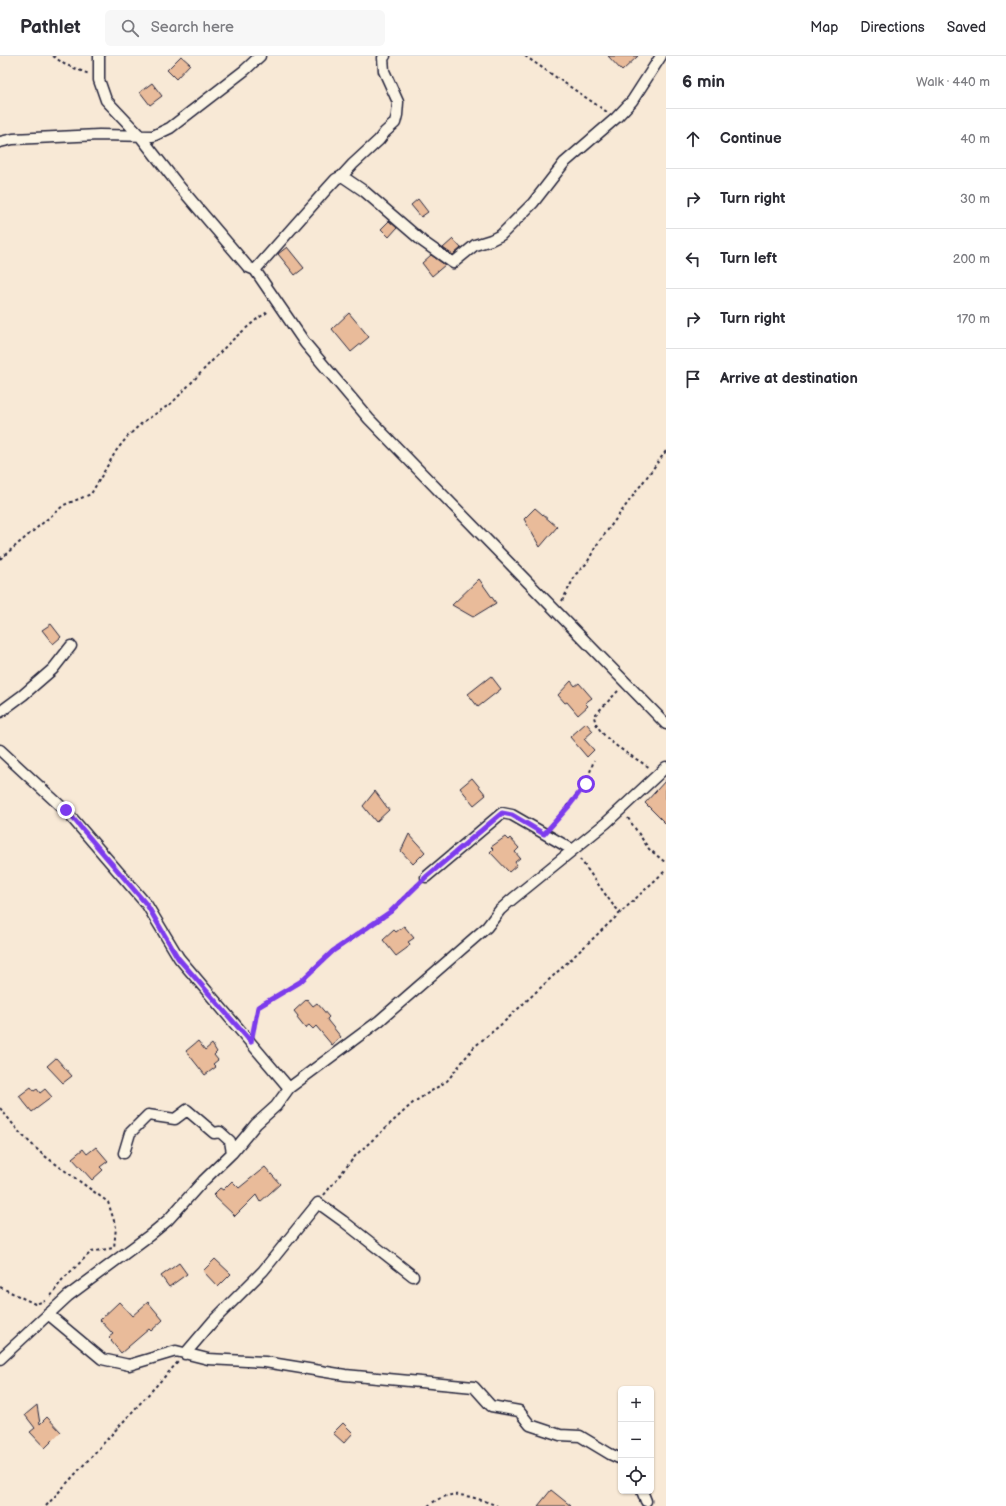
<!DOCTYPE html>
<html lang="en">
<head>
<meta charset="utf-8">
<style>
  :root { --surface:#fff; --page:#f7f7f7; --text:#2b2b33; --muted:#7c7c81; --line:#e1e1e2 }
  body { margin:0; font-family:"Balsamiq Sans",sans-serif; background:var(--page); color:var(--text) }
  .controls { position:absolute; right:12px; bottom:12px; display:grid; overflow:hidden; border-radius:6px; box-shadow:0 1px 3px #0004 }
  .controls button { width:36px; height:36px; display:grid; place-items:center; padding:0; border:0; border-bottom:1px solid var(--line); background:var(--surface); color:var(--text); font:20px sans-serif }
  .stop { position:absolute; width:12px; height:12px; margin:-9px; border:3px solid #7c3aed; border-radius:50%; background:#fff }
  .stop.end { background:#7c3aed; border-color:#fff; box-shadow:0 1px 4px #0008 }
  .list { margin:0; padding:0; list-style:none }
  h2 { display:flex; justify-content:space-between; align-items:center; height:52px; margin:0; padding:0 16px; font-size:17px }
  h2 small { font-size:13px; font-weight:400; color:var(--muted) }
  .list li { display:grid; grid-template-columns:26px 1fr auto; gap:12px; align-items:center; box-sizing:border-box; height:60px; padding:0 16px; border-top:1px solid var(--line) }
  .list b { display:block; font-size:15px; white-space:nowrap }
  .list em { font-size:13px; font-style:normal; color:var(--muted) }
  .icon { flex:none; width:22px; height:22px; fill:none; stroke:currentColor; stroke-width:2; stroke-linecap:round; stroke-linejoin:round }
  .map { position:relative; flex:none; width:666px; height:1450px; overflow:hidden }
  header { display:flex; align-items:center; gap:24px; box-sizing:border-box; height:56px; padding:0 20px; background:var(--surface); border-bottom:1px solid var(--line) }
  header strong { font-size:19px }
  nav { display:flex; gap:22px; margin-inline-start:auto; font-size:14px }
  .search { width:280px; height:36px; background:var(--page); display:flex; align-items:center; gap:10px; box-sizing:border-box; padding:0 14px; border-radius:6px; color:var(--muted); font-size:15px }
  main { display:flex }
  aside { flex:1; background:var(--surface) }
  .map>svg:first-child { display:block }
  .building { fill:#e9bb9a; stroke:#22223b }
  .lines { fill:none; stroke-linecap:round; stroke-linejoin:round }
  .street-casing { stroke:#22223b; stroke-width:13 }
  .path { stroke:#22223b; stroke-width:2; stroke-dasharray:3 3; stroke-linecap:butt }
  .street { stroke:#fcf5e5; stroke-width:10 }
  .route { stroke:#7c3aed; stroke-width:5 }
</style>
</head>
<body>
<header>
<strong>Pathlet</strong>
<div class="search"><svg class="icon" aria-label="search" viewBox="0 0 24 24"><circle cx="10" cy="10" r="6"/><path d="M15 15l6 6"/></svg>Search here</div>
<nav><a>Map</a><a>Directions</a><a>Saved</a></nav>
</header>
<main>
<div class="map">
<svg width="666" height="1450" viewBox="0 0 666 1450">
  <rect width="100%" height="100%" fill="#f8e9d6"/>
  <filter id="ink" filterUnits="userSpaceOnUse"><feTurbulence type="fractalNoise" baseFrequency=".025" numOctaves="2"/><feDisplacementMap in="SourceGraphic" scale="8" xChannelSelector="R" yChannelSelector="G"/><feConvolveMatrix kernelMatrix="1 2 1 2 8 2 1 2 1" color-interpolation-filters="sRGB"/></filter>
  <g filter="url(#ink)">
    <path class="building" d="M181,0L190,8L176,23L167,14Z
      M608,0H638L622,15Z
      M152,27L162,40L150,49L140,36Z
      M418,143L428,156L421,161L411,149Z
      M389,165L397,172L389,181L381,173Z
      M453,183L461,192L453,199L443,192Z
      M287,191L304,212L295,219L278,198Z
      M431,199L445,209L432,220L422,207Z
      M349,257L369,281L351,296L332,273Z
      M535,452L557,471L540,491L524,463Z
      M479,523L496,547L473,561L452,549Z
      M51,568L61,581L53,588L42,574Z
      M491,620L501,633L478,651L468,638Z
      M571,625L575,630L579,627L592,642L585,647L588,650L578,659L567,646L565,647L558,639Z
      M586,667L593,675L584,683L594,694L587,701L570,681Z
      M472,722L486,739L474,749L460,732Z
      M666,724V768L645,747Z
      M375,735L389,754L376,766L363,750Z
      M409,778L425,796L413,808L401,795Z
      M505,781L508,784L510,782L519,792L515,796L520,802L515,806L517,809L509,816L490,796L493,793L491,791Z
      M404,870L414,882L408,886L410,888L407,892L396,900L383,884L394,874L396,876Z
      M307,943L313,950L317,947L329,961L327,963L328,965L341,981L332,989L316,970L313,973L309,969L305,972L297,962L298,960L294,955Z
      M198,985L205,994L212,988L217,996L214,999L218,1004L213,1008L216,1011L205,1019L186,995Z
      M56,1002L72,1020L63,1027L47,1010Z
      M31,1031L34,1035L37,1033L40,1037L45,1033L52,1041L32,1056L19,1040Z
      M96,1091L108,1105L100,1111L103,1114L92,1124L72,1102L83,1093L87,1098Z
      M265,1111L280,1128L260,1146L256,1139L235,1160L213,1139L220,1132L223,1134L232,1125L239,1132Z
      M215,1203L231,1218L218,1231L203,1215Z
      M179,1207L187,1218L169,1231L161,1220Z
      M119,1246L132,1260L148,1246L163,1264L151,1275L149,1273L121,1297L111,1285L112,1284L109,1281L113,1278L100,1264Z
      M37,1349L40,1368L47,1361L61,1376L45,1392L30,1376L35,1372L25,1359Z
      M343,1367L353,1377L344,1387L333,1377Z
      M551,1434L571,1450H538Z"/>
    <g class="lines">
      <g class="street-casing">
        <path id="street" d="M99,0V24L106,44L140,80L179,130L248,211L255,214L305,287L369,363L666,668
          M0,86L13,83L99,79L153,80L170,72L245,14L260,0
          M342,120L353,108L379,84L385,76L395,67L397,59L398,46L384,15L383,2L385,0
          M255,214L325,135L336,123L342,120L364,135L422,185L453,207L475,189L491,184L501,179L533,147L564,107L616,62L632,45L661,0
          M0,656L23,639L53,613L71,590
          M0,694L66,755L147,849L179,902L289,1032
          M426,821L502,757L512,759L573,794
          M124,1097L130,1077L148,1059L175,1063L187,1054L214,1077L220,1076L230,1085L232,1097
          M48,1258L102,1303L129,1309L176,1295L208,1303L265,1306L345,1319L474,1331L491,1350L519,1355L530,1369L560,1379L580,1380L610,1398L621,1403
          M185,1298L214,1264L263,1215L318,1147L343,1165L413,1220
          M0,1303L68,1240L150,1179L168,1164L203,1125L232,1097L256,1068L276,1050L289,1032L379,965L487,871L500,854L510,845L606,767L666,711
          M642,1435L646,1445"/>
      </g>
      <path class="path" d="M53,0L64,8L89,18
        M525,0L607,56
        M0,503L64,449L91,438L116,395L128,380L143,366L172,347L230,286L257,263L269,255
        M562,545L576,518L587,507L596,490L666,395
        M618,635L594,660C597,683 633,700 650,712
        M628,762L649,793L666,807
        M552,769L586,728L594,704
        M580,803L613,849L621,857
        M254,973L258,951L300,926L333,895L391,856L418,828
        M0,1052L20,1077L42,1098L108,1146L116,1171L114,1192
        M324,1139L356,1099L414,1046L447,1025L474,991L504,966L666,814
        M0,1231L35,1248L45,1245
        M51,1240L62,1224L91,1196L113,1192
        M46,1450L178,1306
        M428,1450C434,1445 443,1440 451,1439C461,1437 487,1445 497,1450"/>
      <use href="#street" class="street"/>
    </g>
  </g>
  <g class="lines" filter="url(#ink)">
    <path class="route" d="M66,754L147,849L178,902L251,986L258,951L300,926L333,895L390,856L426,821L502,757L512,759L544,778L569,750L586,728"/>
  </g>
</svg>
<div class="controls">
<button>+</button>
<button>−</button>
<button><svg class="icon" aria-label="locate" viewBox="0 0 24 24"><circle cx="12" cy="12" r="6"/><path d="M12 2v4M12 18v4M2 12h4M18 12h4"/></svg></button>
</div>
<div class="stop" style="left:586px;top:728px"></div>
<div class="stop end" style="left:66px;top:754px"></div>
</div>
<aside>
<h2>6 min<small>Walk · 440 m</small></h2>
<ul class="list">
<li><svg class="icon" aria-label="ahead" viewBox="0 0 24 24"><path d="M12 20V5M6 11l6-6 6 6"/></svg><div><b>Continue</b></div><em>40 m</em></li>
<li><svg class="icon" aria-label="right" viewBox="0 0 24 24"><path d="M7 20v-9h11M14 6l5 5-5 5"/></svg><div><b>Turn right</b></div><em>30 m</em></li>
<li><svg class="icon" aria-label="left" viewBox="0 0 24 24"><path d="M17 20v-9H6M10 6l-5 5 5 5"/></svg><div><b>Turn left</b></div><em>200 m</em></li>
<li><svg class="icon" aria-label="right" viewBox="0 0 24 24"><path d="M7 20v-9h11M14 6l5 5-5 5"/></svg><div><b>Turn right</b></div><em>170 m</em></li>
<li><svg class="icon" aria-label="arrive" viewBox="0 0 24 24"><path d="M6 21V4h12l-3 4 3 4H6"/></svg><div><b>Arrive at destination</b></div></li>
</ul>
</aside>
</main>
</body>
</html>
